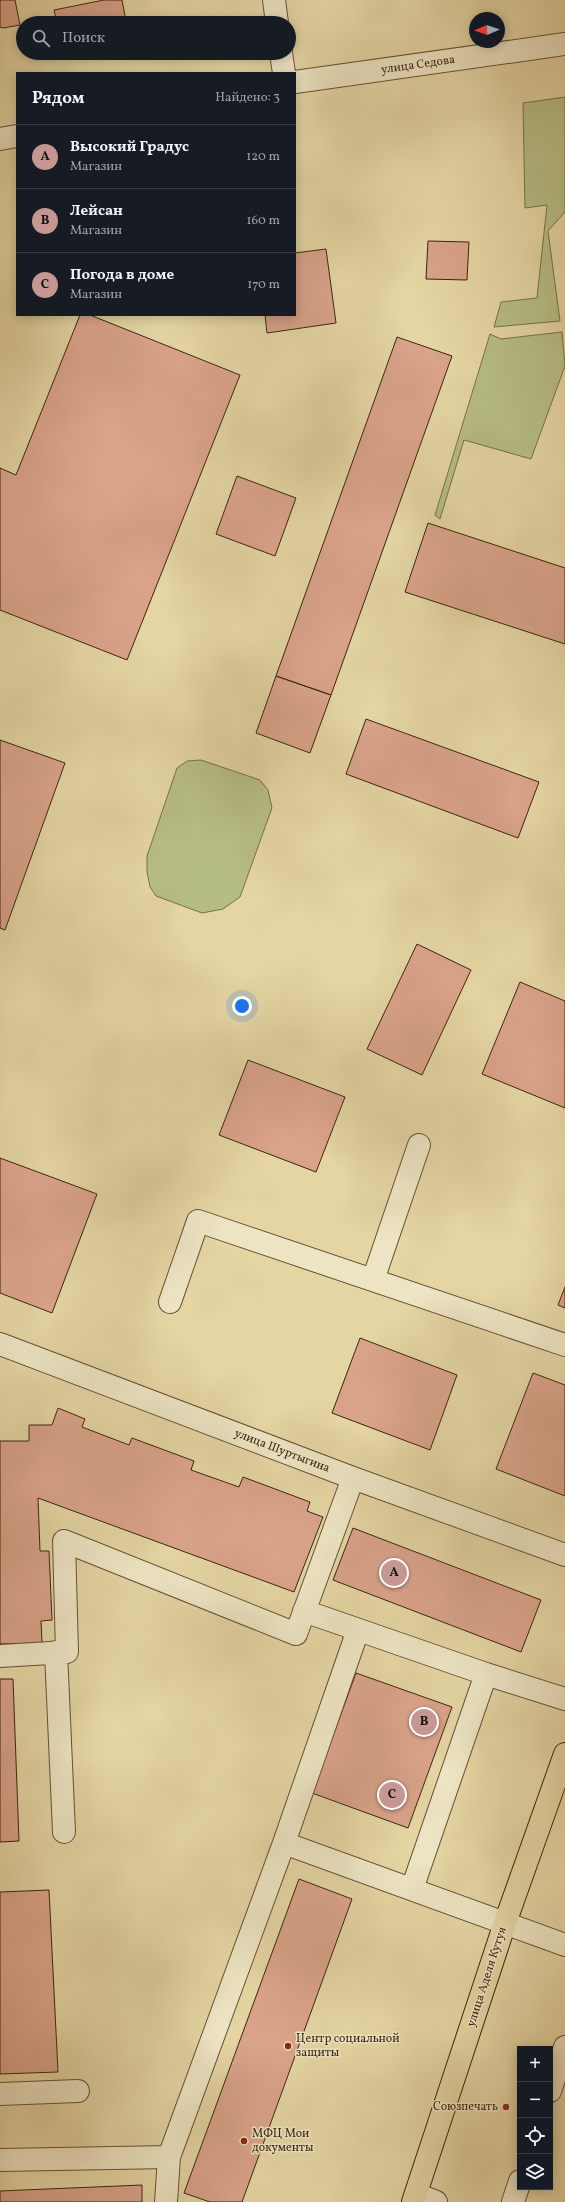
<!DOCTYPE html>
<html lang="ru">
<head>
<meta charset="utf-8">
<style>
  :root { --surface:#171b24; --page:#242831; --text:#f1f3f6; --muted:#9ea1a6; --line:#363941; --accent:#c59692 }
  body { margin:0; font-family:Vollkorn,serif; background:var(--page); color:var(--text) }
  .controls { position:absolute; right:12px; bottom:12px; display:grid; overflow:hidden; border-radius:0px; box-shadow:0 2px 10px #0003 }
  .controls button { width:36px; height:36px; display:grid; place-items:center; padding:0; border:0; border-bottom:1px solid var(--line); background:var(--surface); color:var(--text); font:20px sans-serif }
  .compass { position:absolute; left:469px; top:12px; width:36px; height:36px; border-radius:50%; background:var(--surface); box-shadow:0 2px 10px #0003; rotate:268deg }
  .you { position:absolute; left:242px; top:1006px; width:14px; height:14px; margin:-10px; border:3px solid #fff; border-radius:50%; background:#1a73e8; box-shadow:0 0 0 6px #1a73e833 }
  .badge { display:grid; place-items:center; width:26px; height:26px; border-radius:50%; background:var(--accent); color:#111; font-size:13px; font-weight:700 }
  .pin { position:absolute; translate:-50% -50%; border:2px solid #fff; box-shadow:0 1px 4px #0006 }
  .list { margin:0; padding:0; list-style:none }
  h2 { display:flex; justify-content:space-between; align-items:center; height:52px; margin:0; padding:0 16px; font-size:17px }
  h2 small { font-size:13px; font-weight:400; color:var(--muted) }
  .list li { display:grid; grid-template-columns:26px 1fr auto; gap:12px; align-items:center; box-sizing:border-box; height:64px; padding:0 16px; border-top:1px solid var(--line) }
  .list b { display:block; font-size:15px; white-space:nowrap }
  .list p { margin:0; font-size:13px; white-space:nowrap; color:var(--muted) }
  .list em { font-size:13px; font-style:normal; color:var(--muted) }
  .icon { flex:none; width:22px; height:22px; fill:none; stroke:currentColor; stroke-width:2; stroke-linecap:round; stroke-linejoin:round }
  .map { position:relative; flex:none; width:565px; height:2202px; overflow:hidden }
  .search { position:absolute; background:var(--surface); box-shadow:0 2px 10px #0003; left:16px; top:16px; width:280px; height:44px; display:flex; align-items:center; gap:10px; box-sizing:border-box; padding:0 14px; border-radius:22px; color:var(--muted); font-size:15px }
  .panel { position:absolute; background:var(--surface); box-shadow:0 2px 10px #0003; left:16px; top:72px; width:280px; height:244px; border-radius:0px }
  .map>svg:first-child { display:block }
  .green { fill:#b6bd84; stroke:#78714a }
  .building { fill:#d9a38a; stroke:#3b2510 }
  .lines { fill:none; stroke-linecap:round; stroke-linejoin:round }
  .minor-casing { stroke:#655135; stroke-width:24 }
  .major-casing { stroke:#3b2510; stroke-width:24 }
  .minor { stroke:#ede4c3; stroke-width:22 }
  .major { stroke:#e4d5a3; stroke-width:22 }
  .poi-dot { fill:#8f2418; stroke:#ede4c3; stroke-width:1.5 }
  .labels { text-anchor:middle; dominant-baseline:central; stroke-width:3; stroke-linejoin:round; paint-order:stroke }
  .street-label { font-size:12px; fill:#3b2510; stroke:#ede4c3 }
  .poi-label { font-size:12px; fill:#3b2510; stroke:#ede4c3; text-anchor:start }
</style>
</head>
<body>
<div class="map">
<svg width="565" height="2202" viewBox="0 0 565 2202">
  <rect width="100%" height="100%" fill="#e4d5a3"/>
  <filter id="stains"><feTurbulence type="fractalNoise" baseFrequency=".005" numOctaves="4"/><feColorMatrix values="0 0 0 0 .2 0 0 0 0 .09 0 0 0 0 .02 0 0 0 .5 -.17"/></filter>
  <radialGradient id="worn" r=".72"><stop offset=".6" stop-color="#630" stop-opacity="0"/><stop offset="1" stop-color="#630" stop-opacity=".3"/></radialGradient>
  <path class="green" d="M565,97V212L548,231L560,321L494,327L501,302L537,298L547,205L525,208L523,103Z
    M562,332L565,366L531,459L464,440L440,519L435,515L490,334L501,339Z
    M201,760L260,780L268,790L272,808L240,897L223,909L202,913L156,896L150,887L147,872V856L177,768L187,761Z"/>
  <path class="building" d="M0,0H15L20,25L3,28L0,27Z
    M104,0H122L126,21L116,23H57L54,10Z
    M428,241L469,242L467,280L426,279Z
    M326,249L336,323L267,333L265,315H295V253Z
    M80,315H90L240,375L127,660L0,610V468L16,475Z
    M397,337L452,356L331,695L276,676Z
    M237,476L296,498L275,556L216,534Z
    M428,523L565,568V644L405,592Z
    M276,676L331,695L310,753L256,733Z
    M366,719L539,782L518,838L346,774Z
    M0,740L65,763L5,930L0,928Z
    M417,944L471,970L422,1075L367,1049Z
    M520,982L565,1001V1108L482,1074Z
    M248,1060L345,1097L316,1172L219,1135Z
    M0,1158L97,1194L52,1313L0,1293Z
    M565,1287V1308L558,1305Z
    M360,1338L457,1375L430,1450L332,1413Z
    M533,1373L565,1385V1496L496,1469Z
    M58,1408L85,1419L82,1427L129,1445L132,1438L194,1461L191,1470L239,1487L243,1477L310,1502L307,1511L323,1517L294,1592L38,1498L40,1551H49L52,1620L41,1621L42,1643L0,1644V1441H29V1425H52Z
    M353,1528L541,1600L521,1652L333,1580Z
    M356,1673L452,1707L408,1828L312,1793Z
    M0,1679H13L19,1841L0,1842Z
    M299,1879L352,1899L242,2202H210L184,2193Z
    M49,1890L58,2072L0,2074V1892Z
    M142,2185V2202H0V2191Z"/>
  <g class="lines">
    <g class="minor-casing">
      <path id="minor" d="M274,0L277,23
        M281,53L284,73
        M295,82L565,44
        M0,139L17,136
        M373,1280L419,1145
        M170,1302L198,1221L565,1345
        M0,1344L353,1478L565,1555
        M304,1611L486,1674
        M56,1652L64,1832
        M0,1656L67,1652L64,1541L296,1634L353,1478
        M284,1843L358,1630
        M412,1889L486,1674L565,1699
        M550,2091L565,2047
        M0,2094L78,2091
        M0,2160L169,2157L284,1843L565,1945
        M416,2194L436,2202
        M166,2202L169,2157
        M513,2202L520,2181"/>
    </g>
    <g class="major-casing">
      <path id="major" d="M413,2202L505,1923L565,1754"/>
    </g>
    <use href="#minor" class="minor"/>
    <use href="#major" class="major"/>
  </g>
  <g class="poi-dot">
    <circle cx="288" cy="2046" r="4"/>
    <circle cx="506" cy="2107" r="4"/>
    <circle cx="244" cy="2141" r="4"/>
  </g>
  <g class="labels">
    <g class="street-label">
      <text transform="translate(418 65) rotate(-8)">улица Седова</text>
      <text transform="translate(282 1451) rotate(21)">улица Шуртыгина</text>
      <text transform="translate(487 1977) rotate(-72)">улица Аделя Кутуя</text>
    </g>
    <g class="poi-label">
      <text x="296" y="2039">Центр социальной<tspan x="296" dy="14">защиты</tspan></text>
      <text x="498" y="2107" text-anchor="end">Союзпечать</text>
      <text x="252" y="2134">МФЦ Мои<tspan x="252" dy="14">документы</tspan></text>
    </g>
  </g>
  <rect width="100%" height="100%" filter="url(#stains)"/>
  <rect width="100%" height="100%" fill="url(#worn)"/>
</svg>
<div class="controls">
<button>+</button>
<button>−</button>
<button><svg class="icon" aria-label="locate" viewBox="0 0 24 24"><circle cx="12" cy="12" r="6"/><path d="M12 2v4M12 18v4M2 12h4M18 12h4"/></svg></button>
<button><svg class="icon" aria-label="layers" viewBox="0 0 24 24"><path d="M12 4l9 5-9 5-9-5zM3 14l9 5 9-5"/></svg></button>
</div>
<svg class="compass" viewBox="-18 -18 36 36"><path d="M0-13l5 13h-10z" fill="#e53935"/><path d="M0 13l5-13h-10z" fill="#9ea1a6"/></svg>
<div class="you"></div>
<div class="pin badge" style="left:394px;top:1573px">A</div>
<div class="pin badge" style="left:424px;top:1722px">B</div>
<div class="pin badge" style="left:392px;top:1795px">C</div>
<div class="search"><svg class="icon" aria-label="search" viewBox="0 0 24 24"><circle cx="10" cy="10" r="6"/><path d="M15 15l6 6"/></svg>Поиск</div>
<section class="panel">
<h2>Рядом<small>Найдено: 3</small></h2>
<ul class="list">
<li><span class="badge">A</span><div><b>Высокий Градус</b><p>Магазин</p></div><em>120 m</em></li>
<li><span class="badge">B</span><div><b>Лейсан</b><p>Магазин</p></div><em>160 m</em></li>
<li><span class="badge">C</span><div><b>Погода в доме</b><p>Магазин</p></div><em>170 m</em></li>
</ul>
</section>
</div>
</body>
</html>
